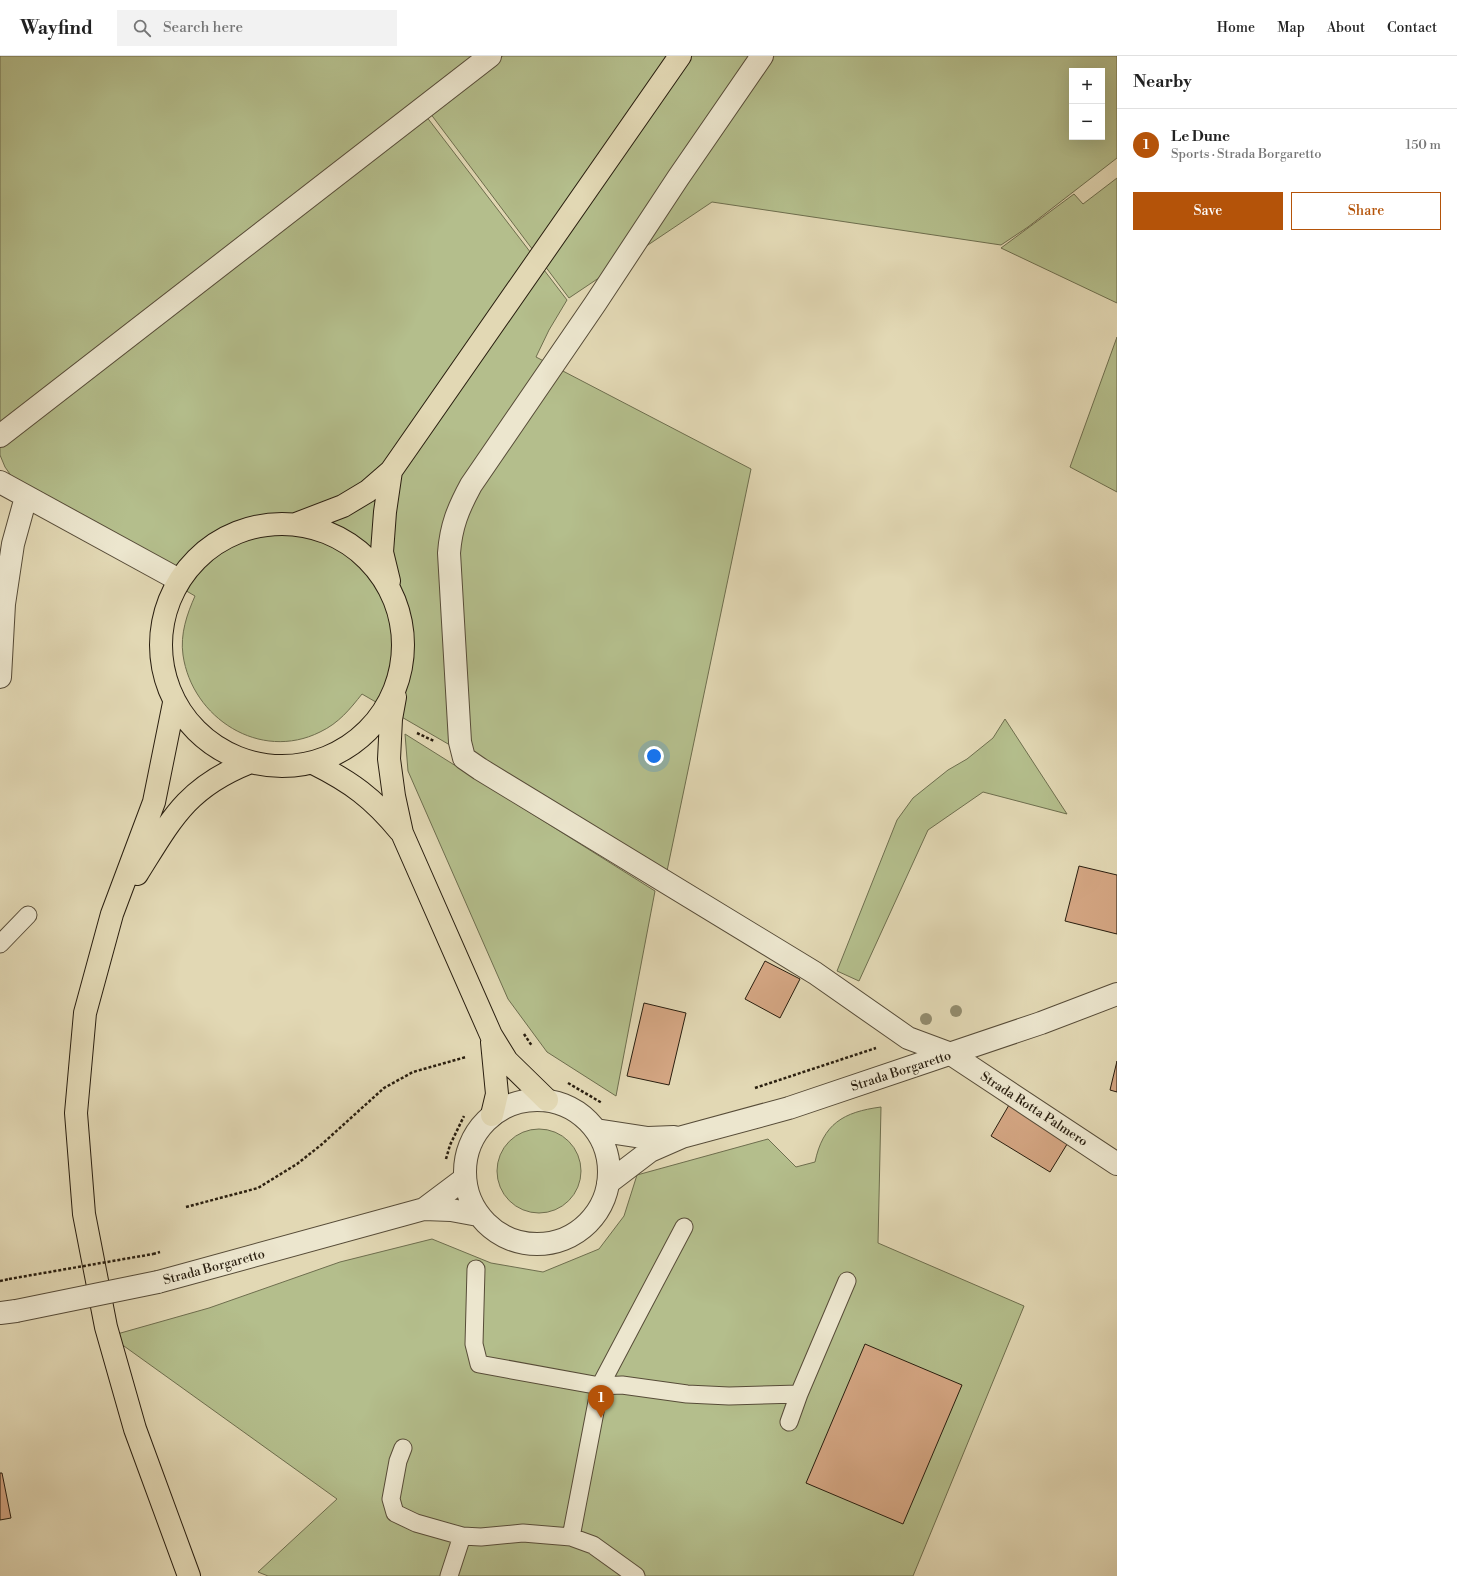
<!DOCTYPE html>
<html lang="en">
<head>
<meta charset="utf-8">
<style>
  :root { --surface:#fff; --page:#f2f2f2; --text:#222; --muted:#767676; --line:#e0e0e0; --accent:#b45309 }
  body { margin:0; font-family:"Libre Bodoni",serif; background:var(--page); color:var(--text) }
  .controls { position:absolute; right:12px; top:12px; display:grid; overflow:hidden; border-radius:0px; box-shadow:0 4px 16px #0002 }
  .controls button { width:36px; height:36px; display:grid; place-items:center; padding:0; border:0; border-bottom:1px solid var(--line); background:var(--surface); color:var(--text); font:20px sans-serif }
  .you { position:absolute; left:654px; top:700px; width:14px; height:14px; margin:-10px; border:3px solid #fff; border-radius:50%; background:#1a73e8; box-shadow:0 0 0 6px #1a73e833 }
  .badge { display:grid; place-items:center; width:26px; height:26px; border-radius:50%; background:var(--accent); color:#fff; font-size:13px; font-weight:700 }
  .pin { position:absolute; translate:-50% -33px; filter:drop-shadow(0 1px 2px #0008) }
  .pin::after { content:''; position:absolute; top:21px; width:14px; height:12px; background:inherit; clip-path:polygon(0 0,100% 0,50% 100%) }
  .list { margin:0; padding:0; list-style:none }
  h2 { display:flex; justify-content:space-between; align-items:center; height:52px; margin:0; padding:0 16px; font-size:17px }
  h2 small { font-size:13px; font-weight:400; color:var(--muted) }
  .list li { display:grid; grid-template-columns:26px 1fr auto; gap:12px; align-items:center; box-sizing:border-box; height:72px; padding:0 16px; border-top:1px solid var(--line) }
  .list b { display:block; font-size:15px; white-space:nowrap }
  .list p { margin:0; font-size:13px; white-space:nowrap; color:var(--muted) }
  .list em { font-size:13px; font-style:normal; color:var(--muted) }
  .actions { display:flex; gap:8px; padding:12px 16px }
  .actions a { flex:1; padding:9px 0; border:1px solid var(--accent); border-radius:0px; text-align:center; font-size:14px; color:var(--accent) }
  .actions .main { background:var(--accent); color:#fff }
  .icon { flex:none; width:22px; height:22px; fill:none; stroke:currentColor; stroke-width:2; stroke-linecap:round; stroke-linejoin:round }
  .map { position:relative; flex:none; width:1117px; height:1520px; overflow:hidden }
  header { display:flex; align-items:center; gap:24px; box-sizing:border-box; height:56px; padding:0 20px; background:var(--surface); border-bottom:1px solid var(--line) }
  header strong { font-size:19px }
  nav { display:flex; gap:22px; margin-inline-start:auto; font-size:14px }
  .search { width:280px; height:36px; background:var(--page); display:flex; align-items:center; gap:10px; box-sizing:border-box; padding:0 14px; border-radius:0px; color:var(--muted); font-size:15px }
  main { display:flex }
  aside { flex:1; background:var(--surface) }
  .map>svg:first-child { display:block }
  .green { fill:#b4be8c; stroke:#6e6e4e; fill-rule:evenodd }
  .building { fill:#d4a683; stroke:#291e0f }
  .lines { fill:none; stroke-linecap:round; stroke-linejoin:round }
  .service-casing { stroke:#574c38; stroke-width:19 }
  .minor-casing { stroke:#574c38; stroke-width:24 }
  .tertiary-casing { stroke:#574c38; stroke-width:24 }
  .primary-casing { stroke:#291e0f; stroke-width:24 }
  .path { stroke:#291e0f; stroke-width:2.5; stroke-dasharray:3 2; stroke-linecap:butt }
  .service { stroke:#ece6ce; stroke-width:17 }
  .minor { stroke:#ece6ce; stroke-width:22 }
  .tertiary { stroke:#ece6ce; stroke-width:22 }
  .primary { stroke:#e2d8b4; stroke-width:22 }
  .tertiary-bridge-casing { stroke:#574c38; stroke-width:24; stroke-linecap:butt }
  .path-bridge { stroke:#291e0f; stroke-width:2.5; stroke-dasharray:3 2; stroke-linecap:butt }
  .tertiary-bridge { stroke:#ece6ce; stroke-width:22 }
  .tree { fill:#938c6e }
  .labels { text-anchor:middle; dominant-baseline:central; stroke-width:3; stroke-linejoin:round; paint-order:stroke }
  .street-label { font-size:13px; fill:#291e0f; stroke:#ece6ce }
</style>
</head>
<body>
<header>
<strong>Wayfind</strong>
<div class="search"><svg class="icon" aria-label="search" viewBox="0 0 24 24"><circle cx="10" cy="10" r="6"/><path d="M15 15l6 6"/></svg>Search here</div>
<nav><a>Home</a><a>Map</a><a>About</a><a>Contact</a></nav>
</header>
<main>
<div class="map">
<svg width="1117" height="1520" viewBox="0 0 1117 1520">
  <rect width="100%" height="100%" fill="#e2d8b4"/>
  <filter id="stains"><feTurbulence type="fractalNoise" baseFrequency=".005" numOctaves="4"/><feColorMatrix values="0 0 0 0 .2 0 0 0 0 .09 0 0 0 0 .02 0 0 0 .5 -.17"/></filter>
  <radialGradient id="worn" r=".72"><stop offset=".6" stop-color="#630" stop-opacity="0"/><stop offset="1" stop-color="#630" stop-opacity=".3"/></radialGradient>
  <path class="green" d="M0,0H473L0,367Z
    M503,0H1117V102L1028,171L1001,189L712,146L569,242L430,57ZM1072,15H1102V81H1072Z
    M426,60L567,244L549,274L536,301L751,413L667,815L362,638C350,653 339,667 320,676C260,706 192,662 183,599C180,578 187,558 195,540L26,441L5,411L0,399V391Z
    M1117,122V247L1001,192L1074,138L1083,148Z
    M1117,281V436L1070,411Z
    M1005,663L1067,758L983,736L928,774L859,925L837,915L897,764L913,742L948,714L967,703L993,682Z
    M405,678L655,835L616,1040L547,996L508,943L408,715Z
    M881,1051L878,1187L1024,1250L913,1520H268L258,1516L337,1443L110,1280L209,1252L340,1206L432,1183L491,1207L543,1216L599,1193L624,1160L637,1119L768,1083L796,1111L815,1106C823,1068 843,1056 881,1051Z
    M497 1115a42 42 0 1 1 84 0a42 42 0 1 1-84 0Z"/>
  <path class="building" d="M1079,810L1117,819V878L1065,865Z
    M765,905L800,923L780,962L745,943Z
    M644,947L686,957L669,1029L627,1020Z
    M1117,1005V1036L1110,1034Z
    M1009,1049L1069,1085L1050,1116L991,1080Z
    M865,1288L962,1329L903,1468L806,1427Z
    M0,1417H2L11,1462L0,1464Z"/>
  <g class="lines">
    <g class="service-casing">
      <path id="service" d="M0,888L28,859
        M476,1213L474,1288L479,1308L600,1330L622,1329L687,1338L729,1340L799,1338
        M789,1366L799,1338L847,1225
        M403,1392L398,1405L391,1443L395,1457L416,1467L462,1480L481,1481L523,1477L571,1481L593,1489L636,1520
        M571,1481L600,1330L684,1171
        M449,1520L462,1480"/>
    </g>
    <g class="minor-casing">
      <path id="minor" d="M762,0L678,122L595,248L471,429C458,453 451,470 449,497L460,686L464,702L480,713L815,917L908,982L951,998L1117,1108
        M0,380L490,0
        M0,426L179,524
        M0,621L4,548L13,488L26,441"/>
    </g>
    <g class="tertiary-casing">
      <path id="tertiary" d="M465 1116a72 72 0 1 1 144 0a72 72 0 1 1-144 0Z
        M596,1074L648,1082L674,1081
        M608,1127L650,1095L682,1081L789,1052L1041,967L1117,938
        M424,1153L464,1123
        M158,1226L424,1153L451,1154L478,1159
        M0,1257L16,1255"/>
    </g>
    <g class="primary-casing">
      <path id="primary" d="M161 589a121 121 0 1 1 242 0a121 121 0 1 1-242 0Z
        M296,468L343,450L368,435L391,415L680,0
        M389,525L382,496L385,456L391,415
        M395,641L391,663L389,703L394,740L402,777L491,979L507,1005L547,1044
        M174,647L154,746L112,858L85,957L76,1057L84,1158L106,1271L135,1373L189,1520
        M313,707C351,726 373,742 400,775
        M137,818C171,764 186,732 248,707
        M492,986L497,1038L492,1059"/>
    </g>
    <path class="path" d="M417,677L434,685
      M524,978L532,990
      M568,1027L602,1047
      M755,1032L876,992
      M446,1103L450,1089L464,1060
      M186,1151L258,1132L297,1108L321,1089L384,1032L413,1016L466,1001
      M153,1198L160,1196
      M0,1225L9,1223"/>
    <use href="#service" class="service"/>
    <use href="#minor" class="minor"/>
    <use href="#tertiary" class="tertiary"/>
    <use href="#primary" class="primary"/>
    <g class="tertiary-bridge-casing">
      <path id="tertiary-bridge" d="M16,1255L158,1226"/>
    </g>
    <path class="path-bridge" d="M9,1223L153,1198"/>
    <use href="#tertiary-bridge" class="tertiary-bridge"/>
  </g>
  <g class="tree">
    <circle cx="956" cy="955" r="6"/>
    <circle cx="926" cy="963" r="6"/>
  </g>
  <g class="labels">
    <g class="street-label">
      <text transform="translate(901 1015) rotate(-18)">Strada Borgaretto</text>
      <text transform="translate(1034 1053) rotate(33)">Strada Rotta Palmero</text>
      <text transform="translate(214 1211) rotate(-15)">Strada Borgaretto</text>
    </g>
  </g>
  <rect width="100%" height="100%" filter="url(#stains)"/>
  <rect width="100%" height="100%" fill="url(#worn)"/>
</svg>
<div class="controls">
<button>+</button>
<button>−</button>
</div>
<div class="you"></div>
<div class="pin badge" style="left:601px;top:1362px">1</div>
</div>
<aside>
<h2>Nearby<small></small></h2>
<ul class="list">
<li><span class="badge">1</span><div><b>Le Dune</b><p>Sports · Strada Borgaretto</p></div><em>150 m</em></li>
</ul>
<div class="actions"><a class="main">Save</a><a>Share</a></div>
</aside>
</main>
</body>
</html>
